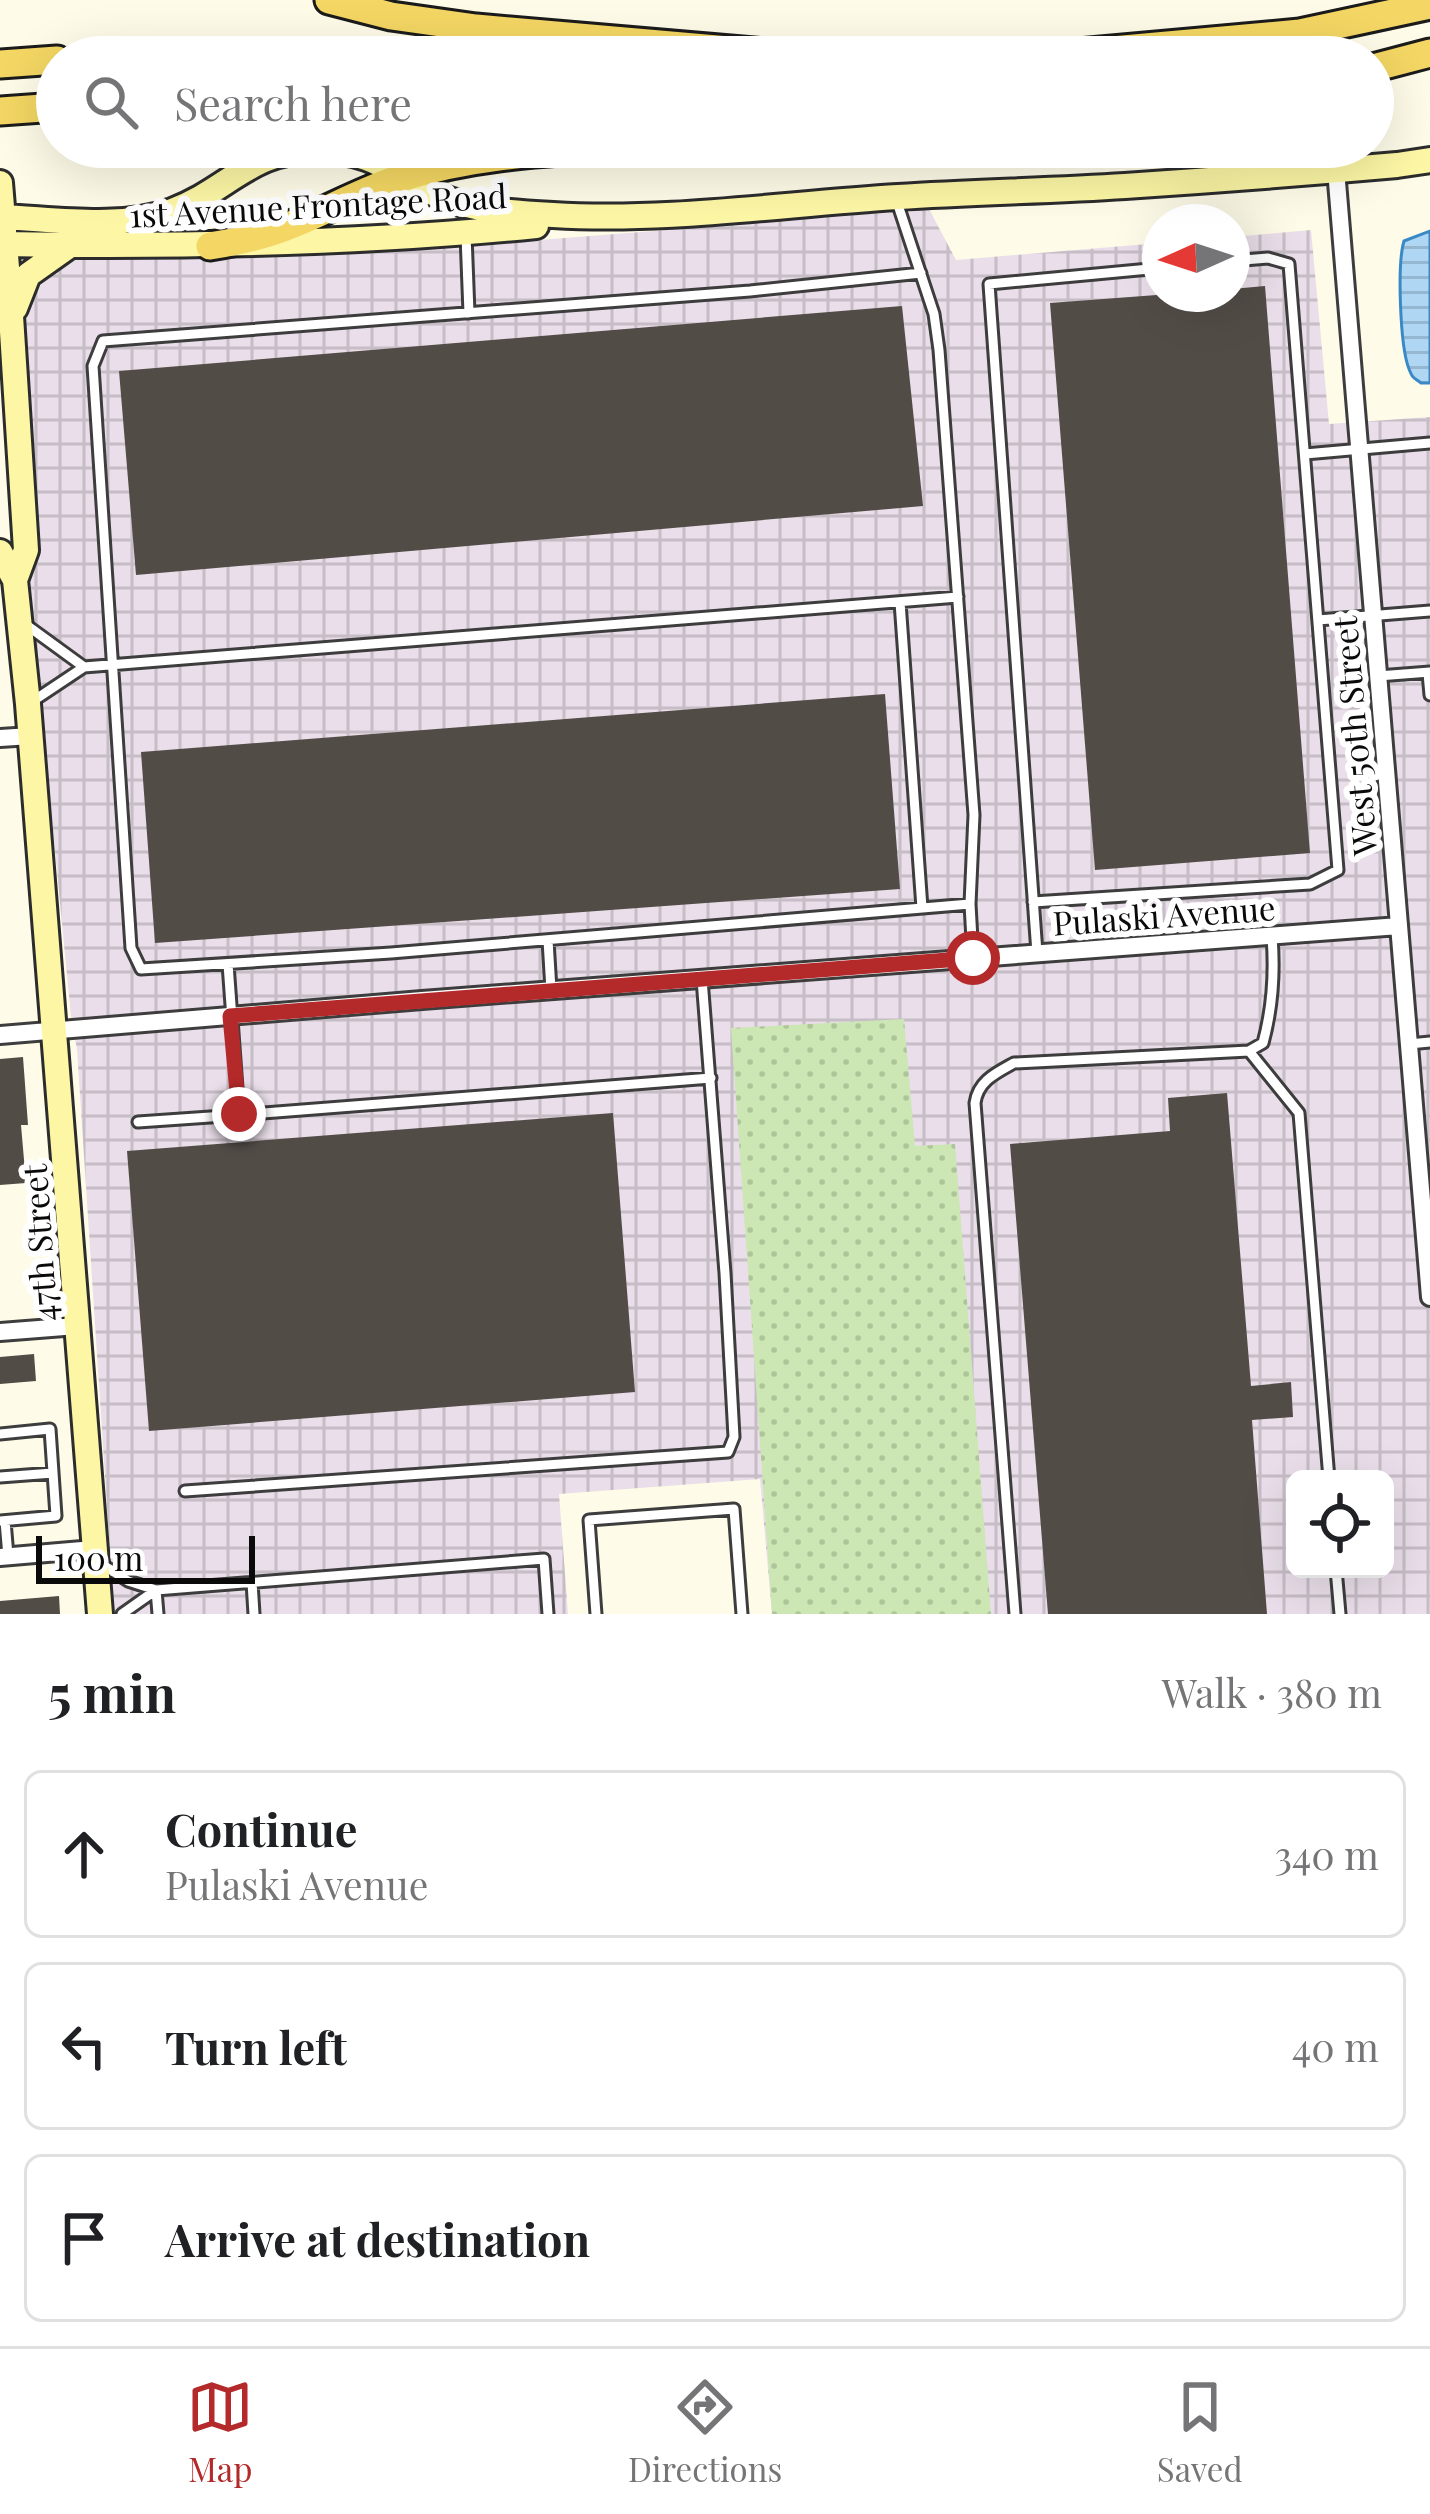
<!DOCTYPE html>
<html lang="en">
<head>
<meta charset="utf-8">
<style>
  :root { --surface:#fff; --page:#f6f6f6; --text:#202124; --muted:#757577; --line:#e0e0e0; --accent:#b4292a }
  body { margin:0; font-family:"Playfair Display",serif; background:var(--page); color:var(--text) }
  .controls { position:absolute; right:36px; bottom:36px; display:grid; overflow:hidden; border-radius:18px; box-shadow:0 12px 48px #0002 }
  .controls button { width:108px; height:108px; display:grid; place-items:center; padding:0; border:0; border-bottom:3px solid var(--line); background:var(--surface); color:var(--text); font:60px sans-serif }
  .compass { position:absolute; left:1142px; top:204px; width:108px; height:108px; border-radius:50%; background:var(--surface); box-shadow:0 12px 48px #0002; rotate:267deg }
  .scale { position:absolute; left:36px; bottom:30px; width:219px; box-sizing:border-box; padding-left:12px; border:6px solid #0a0a0a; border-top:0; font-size:33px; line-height:42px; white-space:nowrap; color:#0a0a0a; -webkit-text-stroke:9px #fff; paint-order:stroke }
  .stop { position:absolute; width:36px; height:36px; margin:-27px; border:9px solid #b4292a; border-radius:50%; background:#fff }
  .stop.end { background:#b4292a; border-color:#fff; box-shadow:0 3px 12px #0008 }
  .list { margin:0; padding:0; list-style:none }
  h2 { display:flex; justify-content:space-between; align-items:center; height:156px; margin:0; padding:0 48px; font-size:51px }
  h2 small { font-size:39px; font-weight:400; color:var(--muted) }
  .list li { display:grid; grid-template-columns:78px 1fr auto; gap:36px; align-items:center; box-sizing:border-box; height:168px; margin:0 24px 24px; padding:0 24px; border:3px solid var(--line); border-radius:18px }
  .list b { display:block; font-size:45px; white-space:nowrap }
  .list p { margin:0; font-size:39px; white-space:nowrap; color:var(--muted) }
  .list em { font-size:39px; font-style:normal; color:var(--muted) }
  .icon { flex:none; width:66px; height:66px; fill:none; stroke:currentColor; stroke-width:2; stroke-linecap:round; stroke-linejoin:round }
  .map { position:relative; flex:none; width:1430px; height:1614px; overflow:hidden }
  .search { position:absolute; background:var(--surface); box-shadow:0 12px 48px #0002; left:36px; right:36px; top:36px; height:132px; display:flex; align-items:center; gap:30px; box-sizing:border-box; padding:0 42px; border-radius:66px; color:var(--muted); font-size:45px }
  .sheet { height:732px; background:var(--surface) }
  nav { display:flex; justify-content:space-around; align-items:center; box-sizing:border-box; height:168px; border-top:3px solid var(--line); background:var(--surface); font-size:33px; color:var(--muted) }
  nav a { display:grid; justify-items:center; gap:6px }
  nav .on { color:var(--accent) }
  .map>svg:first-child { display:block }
  .industrial { fill:url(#industrial-grid); fill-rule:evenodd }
  .grass { fill:url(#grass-dots) }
  .water { fill:url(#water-rules); stroke:#3989c7; stroke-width:3 }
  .building { fill:#524c47 }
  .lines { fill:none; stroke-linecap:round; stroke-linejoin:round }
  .lane-casing { stroke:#3d3d3d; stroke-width:15 }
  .street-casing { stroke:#3d3d3d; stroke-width:22 }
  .secondary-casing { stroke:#2c2c2c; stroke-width:30 }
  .primary-casing { stroke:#1b1b1b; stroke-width:33 }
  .lane { stroke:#fff; stroke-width:9 }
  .street { stroke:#fff; stroke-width:16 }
  .secondary { stroke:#fcf6a5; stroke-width:24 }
  .primary { stroke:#f3d663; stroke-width:27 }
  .route { stroke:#b4292a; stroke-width:15 }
  .labels { text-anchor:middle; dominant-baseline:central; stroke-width:12; stroke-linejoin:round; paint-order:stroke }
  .street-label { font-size:33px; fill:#0a0a0a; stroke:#fff }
</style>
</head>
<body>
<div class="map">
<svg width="1430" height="1614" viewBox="0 0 1430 1614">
  <defs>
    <pattern id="industrial-grid" width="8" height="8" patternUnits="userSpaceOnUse" patternTransform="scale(3)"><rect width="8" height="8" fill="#e9dee9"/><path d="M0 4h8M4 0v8" fill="none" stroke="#c6bdc6"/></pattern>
    <pattern id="grass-dots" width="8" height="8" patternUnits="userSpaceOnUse" patternTransform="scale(3)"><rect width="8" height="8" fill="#cce6b4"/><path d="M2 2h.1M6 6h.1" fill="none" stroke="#aec499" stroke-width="1.8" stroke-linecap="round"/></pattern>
    <pattern id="water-rules" width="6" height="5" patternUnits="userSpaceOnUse" patternTransform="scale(3)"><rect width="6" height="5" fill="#afd7f3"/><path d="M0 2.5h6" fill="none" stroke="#95b7cf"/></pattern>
  </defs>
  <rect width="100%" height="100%" fill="#fefbe8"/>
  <path class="industrial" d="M929,209L956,260L1160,243V294H1232V237L1311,230L1329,424L1430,417V1614H772L760,1479L559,1494L568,1614H114L77,1049L71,1017L29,581L23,316L44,279L77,259L453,247ZM1295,1479H1385V1569H1295Z"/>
  <path class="grass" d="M904,1019L915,1146L955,1144L991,1614H772L731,1028Z"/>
  <path class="water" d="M1430,231V383H1421C1413,377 1413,379 1409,369C1400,346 1397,264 1404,241Z"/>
  <path class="building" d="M1265,286L1310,853L1095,870L1050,303L1170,294H1232V289Z
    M902,306L923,506L136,575L119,371Z
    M885,694L900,889L155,943L141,752Z
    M23,1057L28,1125H21L26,1183L0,1185V1059Z
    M1227,1093L1251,1386L1291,1382L1293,1417L1252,1420L1267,1614H1048L1010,1144L1170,1131L1168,1098Z
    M613,1113L635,1392L149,1431L127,1151Z
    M34,1354L36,1381L0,1384V1357Z
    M59,1596L60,1614H0V1601Z"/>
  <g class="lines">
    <g class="lane-casing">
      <path id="lane" d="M897,202L934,314L939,350L974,815L970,904L973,958
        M466,235L469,313
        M921,273L750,291L103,341L93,366L131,948L141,969L391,953L970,904
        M1305,454L1430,443
        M900,602L922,908
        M1318,620L1430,611
        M25,624L84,667
        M1428,673L1430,695
        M1378,676L1430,672
        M33,701L84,667L958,597
        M1033,902L1310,884L1338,870L1289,264L1268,258L1232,261
        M548,940L551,990
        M1037,953L989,284L1160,268
        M1409,1044L1430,1042
        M1249,1051L1299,1113L1329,1479
        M239,1115L711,1078
        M138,1122L239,1115L228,964
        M0,1434L50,1429L56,1516L0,1521
        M0,1477L53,1473
        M185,1491L728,1452L734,1437L725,1273L702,979
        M5,1521L8,1556
        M100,1563L128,1581L156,1590L544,1559L548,1614
        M1336,1569L1340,1614
        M252,1582L254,1614
        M156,1590L158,1614
        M122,1614L156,1590
        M596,1614L589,1520L734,1509L742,1614
        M1015,1614L975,1103C978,1081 996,1073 1014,1063L1249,1051L1263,1043C1273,1006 1275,974 1272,937"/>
    </g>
    <g class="street-casing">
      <path id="street" d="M1336,170L1430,1297
        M0,738L31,736
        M0,1035L422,1000L1399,926
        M0,1332L77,1326
        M0,1557L94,1549"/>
    </g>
    <g class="secondary-casing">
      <path id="secondary" d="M0,183L11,316L26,550L15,580
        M0,217C55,219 119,230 172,211C229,190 251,148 320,150C375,151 392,174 437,195C473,211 513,213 553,215C667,222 783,204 898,197C973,192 1049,191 1125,186C1215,180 1306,173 1397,165L1430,160
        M0,244C179,247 357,244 536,226
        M15,308L28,275L69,246
        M0,552L15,580L28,704L100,1614"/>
    </g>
    <g class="primary-casing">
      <path id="primary" d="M329,0L391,16L476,28L811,57
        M99,57L324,54L450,57
        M1034,57L1300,33L1430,5
        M0,64L57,60
        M1373,68L1430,53
        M0,111L57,107
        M210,246C235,242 259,237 283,228C324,213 362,190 404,177C474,155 545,152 617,147"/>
    </g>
    <use href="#lane" class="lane"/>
    <use href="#street" class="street"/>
    <use href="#secondary" class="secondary"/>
    <use href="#primary" class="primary"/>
  </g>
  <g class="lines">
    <path class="route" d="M239,1114L230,1016L973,958"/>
  </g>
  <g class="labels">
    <g class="street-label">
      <text transform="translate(318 204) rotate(-3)">1st Avenue Frontage Road</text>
      <text transform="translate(1353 736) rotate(-95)">West 50th Street</text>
      <text transform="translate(1164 914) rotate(-4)">Pulaski Avenue</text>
      <text transform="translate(38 1243) rotate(-94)">47th Street</text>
    </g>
  </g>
</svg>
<div class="controls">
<button><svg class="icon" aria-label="locate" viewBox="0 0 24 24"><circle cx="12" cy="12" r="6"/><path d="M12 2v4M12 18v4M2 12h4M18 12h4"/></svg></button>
</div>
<svg class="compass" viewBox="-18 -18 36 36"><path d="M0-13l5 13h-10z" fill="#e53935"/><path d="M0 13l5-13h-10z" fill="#757577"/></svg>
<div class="scale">100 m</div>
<div class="stop" style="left:973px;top:958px"></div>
<div class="stop end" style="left:239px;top:1114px"></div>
<div class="search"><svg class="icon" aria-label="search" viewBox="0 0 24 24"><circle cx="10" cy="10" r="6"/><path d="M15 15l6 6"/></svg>Search here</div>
</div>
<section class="sheet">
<h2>5 min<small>Walk · 380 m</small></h2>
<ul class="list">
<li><svg class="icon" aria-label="ahead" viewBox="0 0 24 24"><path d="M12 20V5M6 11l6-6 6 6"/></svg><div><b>Continue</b><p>Pulaski Avenue</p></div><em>340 m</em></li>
<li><svg class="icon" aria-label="left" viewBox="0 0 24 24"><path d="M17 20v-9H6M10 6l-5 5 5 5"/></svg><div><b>Turn left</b></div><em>40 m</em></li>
<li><svg class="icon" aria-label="arrive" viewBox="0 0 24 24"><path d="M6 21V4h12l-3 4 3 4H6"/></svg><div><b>Arrive at destination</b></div></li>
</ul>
</section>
<nav>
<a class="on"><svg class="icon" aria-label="map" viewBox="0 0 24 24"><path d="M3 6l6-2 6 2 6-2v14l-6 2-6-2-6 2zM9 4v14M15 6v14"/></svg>Map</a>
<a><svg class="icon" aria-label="directions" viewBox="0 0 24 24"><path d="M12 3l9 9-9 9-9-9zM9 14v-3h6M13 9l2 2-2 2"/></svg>Directions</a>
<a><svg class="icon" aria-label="saved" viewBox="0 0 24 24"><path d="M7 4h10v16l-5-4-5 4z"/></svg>Saved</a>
</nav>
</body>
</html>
